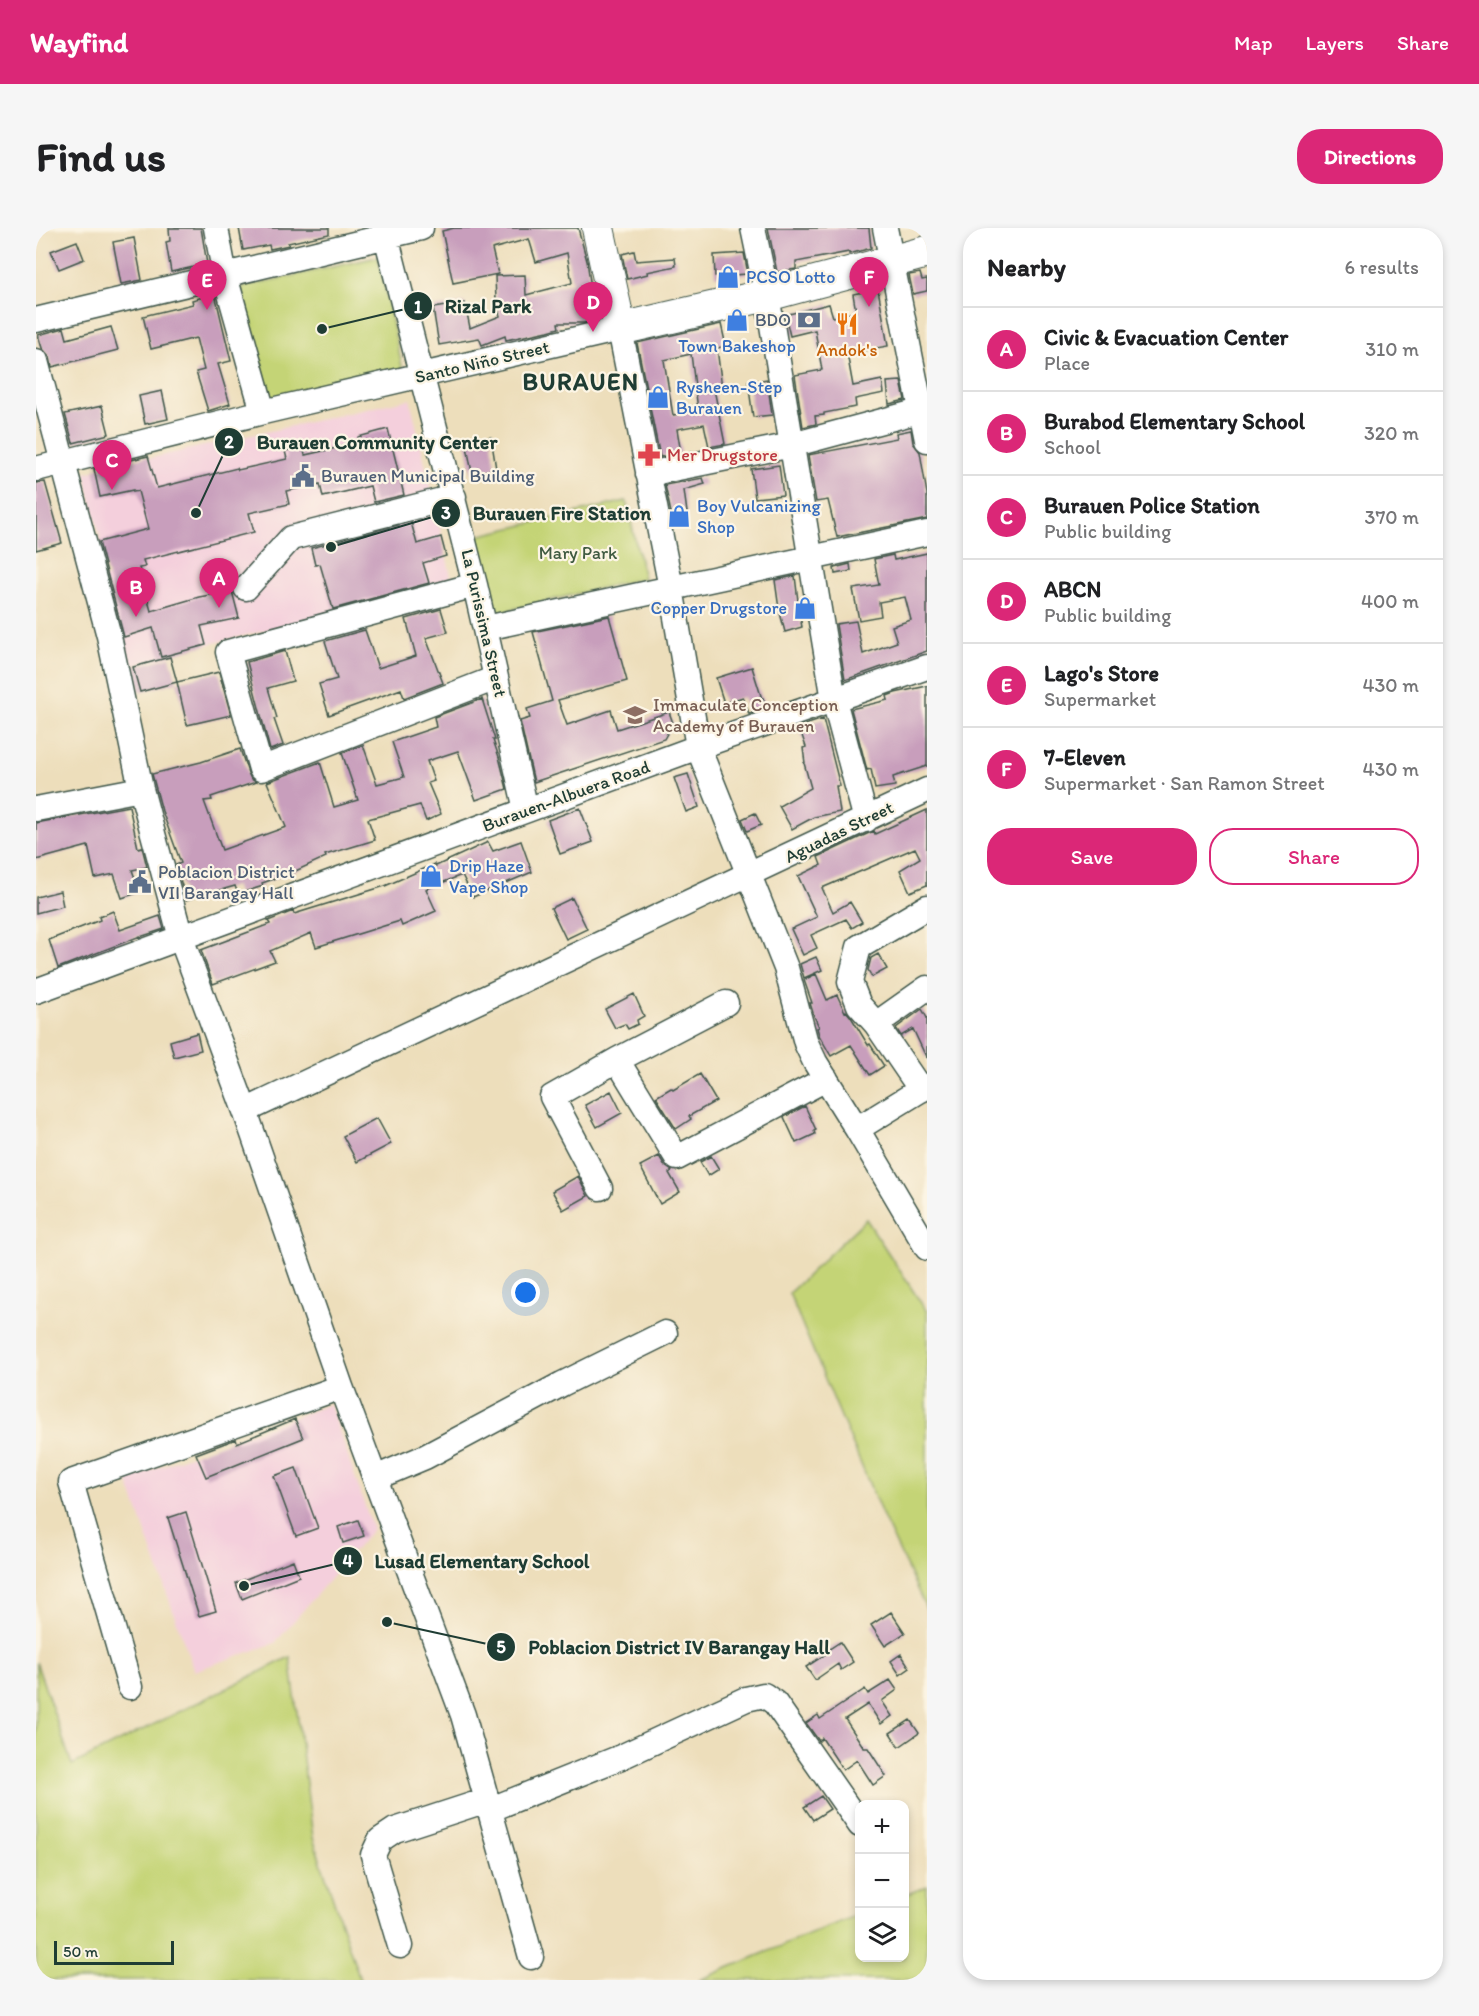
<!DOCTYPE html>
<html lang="en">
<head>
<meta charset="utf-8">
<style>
  :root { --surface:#fff; --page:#f6f6f6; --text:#202124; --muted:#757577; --line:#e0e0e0; --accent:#db2777 }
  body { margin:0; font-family:Itim,sans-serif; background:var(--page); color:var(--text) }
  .controls { position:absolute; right:18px; bottom:18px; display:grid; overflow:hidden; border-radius:12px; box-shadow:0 3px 9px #0003 }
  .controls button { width:54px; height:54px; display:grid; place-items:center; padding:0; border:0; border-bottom:2px solid var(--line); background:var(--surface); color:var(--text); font:30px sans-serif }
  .scale { position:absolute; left:18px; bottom:15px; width:120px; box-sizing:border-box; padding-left:6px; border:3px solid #1f3d34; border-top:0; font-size:16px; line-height:21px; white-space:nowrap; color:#1f3d34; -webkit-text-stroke:4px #fcf5e5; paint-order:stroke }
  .you { position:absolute; left:490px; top:1065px; width:21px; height:21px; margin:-15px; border:4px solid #fff; border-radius:50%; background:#1a73e8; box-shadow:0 0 0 9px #1a73e833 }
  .badge { display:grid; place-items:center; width:39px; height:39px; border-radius:50%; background:var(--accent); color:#fff; font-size:20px; font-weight:700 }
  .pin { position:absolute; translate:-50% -50px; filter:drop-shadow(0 2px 3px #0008) }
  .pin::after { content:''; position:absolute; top:32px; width:21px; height:18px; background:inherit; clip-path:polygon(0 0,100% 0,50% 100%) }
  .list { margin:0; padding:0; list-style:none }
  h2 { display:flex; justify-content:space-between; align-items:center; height:78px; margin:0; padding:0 24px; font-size:26px }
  h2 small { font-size:20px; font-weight:400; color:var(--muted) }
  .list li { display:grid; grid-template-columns:39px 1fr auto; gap:18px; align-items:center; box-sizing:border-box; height:84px; padding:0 24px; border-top:2px solid var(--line) }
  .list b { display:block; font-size:22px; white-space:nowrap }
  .list p { margin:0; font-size:20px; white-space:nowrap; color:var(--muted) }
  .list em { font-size:20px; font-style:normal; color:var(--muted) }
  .actions { display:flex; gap:12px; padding:18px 24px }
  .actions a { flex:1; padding:14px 0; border:2px solid var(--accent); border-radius:24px; text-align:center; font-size:21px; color:var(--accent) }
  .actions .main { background:var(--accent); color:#fff }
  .icon { flex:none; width:33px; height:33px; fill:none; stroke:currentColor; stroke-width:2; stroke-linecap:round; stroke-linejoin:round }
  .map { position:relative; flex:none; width:891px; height:1752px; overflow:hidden; border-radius:24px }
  header { display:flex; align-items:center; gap:36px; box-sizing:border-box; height:84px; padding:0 30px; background:var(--accent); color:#fff }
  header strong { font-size:28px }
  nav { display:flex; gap:33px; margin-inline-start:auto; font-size:21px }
  .intro { display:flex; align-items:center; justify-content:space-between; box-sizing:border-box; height:144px; padding:0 36px }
  h1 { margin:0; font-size:42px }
  .button { padding:15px 27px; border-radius:24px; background:var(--accent); color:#fff; font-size:21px; font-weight:700 }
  main { display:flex; gap:36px; padding:0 36px }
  aside { flex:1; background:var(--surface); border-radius:24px; box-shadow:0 3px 9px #0003 }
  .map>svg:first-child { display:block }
  .built { fill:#f4cfdc }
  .green { fill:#c4d476; stroke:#728855; stroke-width:1.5 }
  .building { fill:#c89ebc; fill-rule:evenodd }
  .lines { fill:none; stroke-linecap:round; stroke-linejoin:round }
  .minor-casing { stroke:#3e5548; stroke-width:27 }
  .major-casing { stroke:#3e5548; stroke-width:34 }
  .minor { stroke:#fff; stroke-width:24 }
  .major { stroke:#fff; stroke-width:32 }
  .labels { text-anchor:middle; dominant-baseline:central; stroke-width:4.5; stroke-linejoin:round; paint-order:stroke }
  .shop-label { font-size:18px; fill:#366cbe; stroke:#fcf5e5; text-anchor:start }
  .service-label { font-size:18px; fill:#4e5e75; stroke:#fcf5e5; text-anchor:start }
  .food-label { font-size:18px; fill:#c56008; stroke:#fcf5e5 }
  .street-label { font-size:18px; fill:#1f3d34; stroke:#fcf5e5 }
  .health-label { font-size:18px; fill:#be3a42; stroke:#fcf5e5; text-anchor:start }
  .park-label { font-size:18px; fill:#405b41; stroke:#fcf5e5 }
  .education-label { font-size:18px; fill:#785e54; stroke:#fcf5e5; text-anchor:start }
  .district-label { font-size:24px; font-weight:bold; letter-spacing:1.5px; fill:#1f3d34; stroke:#fcf5e5 }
  .leader { fill:none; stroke:#1f3d34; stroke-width:2 }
  .callout-dot { fill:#1f3d34; stroke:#fcf5e5; stroke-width:2 }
  .mark-label { font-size:18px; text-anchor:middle; font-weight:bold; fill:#fff }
  .callout-label { font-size:20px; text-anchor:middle; font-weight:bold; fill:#1f3d34; stroke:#fcf5e5; stroke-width:4.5; stroke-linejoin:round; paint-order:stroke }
</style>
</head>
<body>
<header>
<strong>Wayfind</strong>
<nav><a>Map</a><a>Layers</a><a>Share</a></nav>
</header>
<div class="intro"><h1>Find us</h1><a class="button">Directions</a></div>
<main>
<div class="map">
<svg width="891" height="1752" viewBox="0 0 891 1752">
  <rect width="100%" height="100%" fill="#fcf5e5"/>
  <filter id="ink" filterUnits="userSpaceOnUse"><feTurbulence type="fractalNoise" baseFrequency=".0167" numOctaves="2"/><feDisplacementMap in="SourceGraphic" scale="12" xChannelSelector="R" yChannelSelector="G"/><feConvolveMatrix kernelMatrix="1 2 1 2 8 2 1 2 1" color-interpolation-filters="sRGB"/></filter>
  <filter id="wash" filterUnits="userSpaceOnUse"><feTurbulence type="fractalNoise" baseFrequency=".008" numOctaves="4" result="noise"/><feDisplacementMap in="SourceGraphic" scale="24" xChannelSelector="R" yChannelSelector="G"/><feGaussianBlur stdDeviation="1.35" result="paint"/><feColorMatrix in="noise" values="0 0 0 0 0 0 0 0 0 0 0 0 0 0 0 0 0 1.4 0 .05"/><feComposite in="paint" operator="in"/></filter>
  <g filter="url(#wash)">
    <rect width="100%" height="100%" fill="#eddebb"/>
    <path class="built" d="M374,171L417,357L133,426V428L89,439L67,350L73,349L49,245Z
      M294,1176L337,1301L239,1415L158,1443L91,1251Z"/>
    <path class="green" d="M342,29L367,143L230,172L205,59Z
      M590,273L608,350L460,385L441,308Z
      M830,991L891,1084V1382L848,1291L753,1065Z
      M254,1429L277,1610L324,1752H0V1434L36,1537Z
      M891,1658V1752H663L823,1686L824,1730H868L869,1667Z"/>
    <g id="blocks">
      <path class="building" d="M133,0H165L171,36L135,44L130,14L134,13Z
        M203,0H293V6L252,15L253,17L234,21L233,17L207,22Z
        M418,0H542L551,33L555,60H557V68L559,73L560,92L548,95H522L523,100L512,103L470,112L469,108L446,117L443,110L403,117L397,80L429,75L434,100L464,88L460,72L459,48L489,47L490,67L536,55L531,25L500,34L493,11L456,21L462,46L417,55L406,3Z
        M732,0H833L835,20L813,26V24L760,34V41L741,44Z
        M98,10L106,52L85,56L77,14Z
        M41,13L48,31L23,41L15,23Z
        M598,23L600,33L639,30L640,38L611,44L612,46L591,51L586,26Z
        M708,25L712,46L679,48L678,27Z
        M884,45L886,52L891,51V63L877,66L873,47Z
        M842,61L852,118L811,125L817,158L846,152L848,165L819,171L820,179L788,185V187L779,188L780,196L767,199L759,147L786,142L779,102L754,108L749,87L793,76L797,89L820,84L817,66Z
        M179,66L195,133L182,136L194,176L172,183L160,144L168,142L160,110L115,121L107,88L157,76L156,72Z
        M685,96L690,118L681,120L686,160L678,161L689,216L673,219L668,196L641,201L645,225L624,229L601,115ZM655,126L662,182L637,187L628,132Z
        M75,99L82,122L16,139L14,129L6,120L2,107L28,100L31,111Z
        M731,151L736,187L717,189L712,154Z
        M865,153L869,172L853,176L851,154Z
        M126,163L132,191L109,196L103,168Z
        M66,178L73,206L37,215L29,186Z
        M352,201L368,267L338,274L334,258L287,269L284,256L250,263L253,276L213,285L218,304L107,332L109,339L103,340L115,383L163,369L196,363L203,390L165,398L170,417L125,429L117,400L88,409L63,314L112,301L102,263L97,264V262L64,269L58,241L112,228L121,260L201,240L202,242L251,231L249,223L267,219L269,227L323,215L322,209Z
        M875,202L877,215L884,224L891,266V291L801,309L792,272L780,274L772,227L861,210L860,205Z
        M455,209L460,241L436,245L430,213Z
        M743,237L747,267L719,270L715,241Z
        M667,250L669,256L648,262L652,292L637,294L629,257Z
        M9,254L26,315L0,322V255Z
        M375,294L381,316L405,309L410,328L387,335L393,355L297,381L284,336L279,337L275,320Z
        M891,325V423L809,452L800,396L820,393L827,426L861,414L856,398L875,392L869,369L843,374L845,388L823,392L817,361L843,357L838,331L857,327L858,332Z
        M814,336L815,343L799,346L798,340Z
        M759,348L762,373L767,372L770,387L764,388L766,399L749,404L743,381L739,352Z
        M405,381L412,404L390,410L407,455L368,470L365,461L293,487L283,456L301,451L289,413L329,402L342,440L380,428L370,391Z
        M573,388L591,453L522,472L531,497L575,482L581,501L633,484L637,495L628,511L498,554L484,493L494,490L491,481L516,473L497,404Z
        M249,423L257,453L232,460L241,490L238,491L247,517L234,522L211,434Z
        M134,429L141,454L104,464L97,439Z
        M716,439L726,471L727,470L731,480L713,486L707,469L688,475L680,450Z
        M183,444L195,487L151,497L141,454Z
        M891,458V538L857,549L859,558L839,561L835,541L831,542L815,481L852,472L851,468L859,465Z
        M446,471L459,512H457L463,529L471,561L440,572L422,523L391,533L398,553L392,555L405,586L390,593L384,577L332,591L339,612L289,627L290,629L253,646L226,655L227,658L202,666L199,658L150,672L140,637L145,635L126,583L116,546L165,534L204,521L212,545L215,551L220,554L175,569L176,572L168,573L186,622L250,599L231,554L284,534L298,579L322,572L306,525L327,517L341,556L368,549L356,514L400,499L398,489Z
        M787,491L804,558H800L804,584L778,589L756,601L743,578L775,560L768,535H769L767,520L770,519L763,499Z
        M652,546L663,579L650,584L638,550Z
        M93,578L102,620L106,619L111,639L96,642L104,664L86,670L78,646L59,650L52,618L0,632V595Z
        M544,580L557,614L524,626L512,592Z
        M891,582V657L874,664L864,642L884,630L879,620L786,660L797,684L814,674L826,694L816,700L810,691L775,707L781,720L767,727L755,701L781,689L762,648L785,637L782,629L831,606L838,603L839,606Z
        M719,585L725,597L711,603L706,591Z
        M485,613L496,644L437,669L426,647L390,661L400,683L366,698L364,693L280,719L275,705L234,723L239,733L177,756L165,722L234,696L232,693L257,683L258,686L349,658L399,636L400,638L452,614L457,623Z
        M24,663L27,678L0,685V669Z
        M536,670L551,701L530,711L515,680Z
        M77,683L84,702L124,688L128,701L104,709V708L22,740L13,712L64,692L63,689Z
        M842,726L851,741L836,749L832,742L835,730Z
        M780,729L786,742L768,750L764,736Z
        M780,746L791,772L801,767L809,784L810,783L815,789L832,817L834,816L848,838L834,847L815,817L795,828L783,807L781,800L783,799L778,788L774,775H776L768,752Z
        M598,766L608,788L601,792L602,796L592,801L589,796L579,800L569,781Z
        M886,781L891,790V831L877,801L865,808L860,800Z
        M161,805L165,822L138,829L134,813Z
        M664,846L680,873L653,888L655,891L640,901L620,869L635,860L637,862Z
        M575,863L586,885L561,899L549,877Z
        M769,878L780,902L778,903L779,906L760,915L748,889Z
        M341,890L355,916L321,934L307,908Z
        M623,928L629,938L636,943L633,945L644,964L624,976L604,938Z
        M675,928L683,941L672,948L664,934Z
        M542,948L552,968L527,982L516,963Z
        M259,1191L267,1210L170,1249L160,1226L200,1211L201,1215Z
        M260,1240L282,1300L260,1308L238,1248Z
        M150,1284L180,1383L163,1388L132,1290Z
        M322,1292L328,1308L307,1315L302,1299Z
        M257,1332L263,1348L206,1371L200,1355Z
        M855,1384L869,1405L849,1418L835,1397Z
        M804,1414L817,1434L805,1442L802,1436L779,1452L770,1439L793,1424L792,1422Z
        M865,1426L874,1440L864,1447L855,1433Z
        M854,1452L861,1462L846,1473L856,1488L845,1496L832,1476L809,1491L828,1520H832L850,1548L837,1557L821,1532L807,1542L786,1510L783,1513L770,1495L782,1487L784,1491L829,1461L832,1466Z
        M874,1492L883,1505L863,1519L854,1505Z
        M785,1568L794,1581L777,1592L768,1579Z"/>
    </g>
  </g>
  <g filter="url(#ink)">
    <use href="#blocks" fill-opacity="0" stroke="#3e5548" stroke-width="1.5"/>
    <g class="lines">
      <g class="minor-casing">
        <path id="minor" d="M180,0L189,48L227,184
          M348,0L439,357L490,582
          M717,0L731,67L798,472L830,592
          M849,0L891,212
          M0,92L385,0
          M0,133L73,408L105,561L145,710L209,883L305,1159L427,1487L495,1729
          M0,241L227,184L584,101L635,360L662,519L0,763
          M612,246L756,217L891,181
          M439,357L192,424L225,541L460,450
          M210,360L255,310L418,269
          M450,400L891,305
          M891,439L662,519L750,740L770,815L779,834L821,901L891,1020
          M0,581L105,561
          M840,796L891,760
          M581,832L641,930L790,851
          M885,862L840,796L823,777L814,754L823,719L891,679
          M209,883L891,562
          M821,901L891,858
          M564,960L516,869L581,832L690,775
          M339,1250L389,1229L526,1156L629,1105
          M94,1459L35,1254L305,1159
          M453,1582L585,1529L710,1471L728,1467L739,1475L824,1597
          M364,1718L337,1627L344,1612L359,1602L451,1572"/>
      </g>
      <g class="major-casing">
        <path id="major" d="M562,0L584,101L731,67L891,24"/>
      </g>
      <use href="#minor" class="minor"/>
      <use href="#major" class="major"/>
    </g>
  </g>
  <defs>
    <g id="shop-bare" transform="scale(1.8)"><path d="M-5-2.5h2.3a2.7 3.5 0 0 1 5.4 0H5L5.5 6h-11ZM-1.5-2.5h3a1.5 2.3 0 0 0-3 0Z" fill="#3f7fe0" stroke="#fcf5e5" stroke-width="2.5" paint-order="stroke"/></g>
    <g id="bank-bare" transform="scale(1.8)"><path d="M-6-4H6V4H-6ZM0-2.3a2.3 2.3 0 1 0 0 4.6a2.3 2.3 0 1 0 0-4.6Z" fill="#5c6f8a" stroke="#fcf5e5" stroke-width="2.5" paint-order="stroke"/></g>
    <g id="restaurant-bare" transform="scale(1.8)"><path d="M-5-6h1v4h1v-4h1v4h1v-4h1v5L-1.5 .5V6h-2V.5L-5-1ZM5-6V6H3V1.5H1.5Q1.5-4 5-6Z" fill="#e8710a" stroke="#fcf5e5" stroke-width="2.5" paint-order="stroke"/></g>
    <g id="pharmacy-bare" transform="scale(1.8)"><path d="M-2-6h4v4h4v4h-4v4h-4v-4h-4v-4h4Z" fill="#e0444e" stroke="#fcf5e5" stroke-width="2.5" paint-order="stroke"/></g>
    <g id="civic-bare" transform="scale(1.8)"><path d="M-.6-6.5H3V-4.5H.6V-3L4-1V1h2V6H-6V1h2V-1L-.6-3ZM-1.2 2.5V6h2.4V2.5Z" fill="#5c6f8a" stroke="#fcf5e5" stroke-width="2.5" paint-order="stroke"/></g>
    <g id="school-bare" transform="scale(1.8)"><path d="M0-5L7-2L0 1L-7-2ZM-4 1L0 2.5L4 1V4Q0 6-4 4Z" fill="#8d6e63" stroke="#fcf5e5" stroke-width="2.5" paint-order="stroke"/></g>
  </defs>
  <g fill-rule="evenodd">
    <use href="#shop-bare" x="692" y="49"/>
    <use href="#shop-bare" x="701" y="92"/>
    <use href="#bank-bare" x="773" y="92"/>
    <use href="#restaurant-bare" x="811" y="96"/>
    <use href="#shop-bare" x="622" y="169"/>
    <use href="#pharmacy-bare" x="613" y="227"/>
    <use href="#civic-bare" x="267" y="248"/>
    <use href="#shop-bare" x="643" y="288"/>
    <use href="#shop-bare" x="769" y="380"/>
    <use href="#school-bare" x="599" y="487"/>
    <use href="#shop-bare" x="395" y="648"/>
    <use href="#civic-bare" x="104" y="654"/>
  </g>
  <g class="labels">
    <g class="shop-label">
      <text x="710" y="49">PCSO Lotto</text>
      <text x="701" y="118" text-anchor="middle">Town Bakeshop</text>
      <text x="640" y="159">Rysheen-Step<tspan x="640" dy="21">Burauen</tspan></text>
      <text x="661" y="278">Boy Vulcanizing<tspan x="661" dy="21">Shop</tspan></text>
      <text x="751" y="380" text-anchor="end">Copper Drugstore</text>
      <text x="413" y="638">Drip Haze<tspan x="413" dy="21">Vape Shop</tspan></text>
    </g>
    <g class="service-label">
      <text x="755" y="92" text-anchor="end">BDO</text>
      <text x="285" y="248">Burauen Municipal Building</text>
      <text x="122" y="644">Poblacion District<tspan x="122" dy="21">VII Barangay Hall</tspan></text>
    </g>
    <g class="food-label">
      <text x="811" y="122">Andok's</text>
    </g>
    <g class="street-label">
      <text transform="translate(446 134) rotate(-13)">Santo Niño Street</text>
      <text transform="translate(448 395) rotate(77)">La Purissima Street</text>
      <text transform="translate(530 568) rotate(-20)">Burauen-Albuera Road</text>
      <text transform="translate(803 604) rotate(-26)">Aguadas Street</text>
    </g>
    <g class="health-label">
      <text x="631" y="227">Mer Drugstore</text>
    </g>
    <g class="park-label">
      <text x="542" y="325">Mary Park</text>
    </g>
    <g class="education-label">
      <text x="617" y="477">Immaculate Conception<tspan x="617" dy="21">Academy of Burauen</tspan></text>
    </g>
    <g class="district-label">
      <text x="545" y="153">BURAUEN</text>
    </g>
  </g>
  <path class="leader" d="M286 101L382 78M160 285L193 214M295 319L410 285M208 1358L312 1333M351 1394L465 1419"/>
  <g class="callout-dot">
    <circle cx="286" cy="101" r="6"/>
    <circle cx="160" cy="285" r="6"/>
    <circle cx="295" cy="319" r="6"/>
    <circle cx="208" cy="1358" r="6"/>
    <circle cx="351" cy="1394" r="6"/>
    <circle cx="382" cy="78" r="15"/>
    <circle cx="193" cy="214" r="15"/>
    <circle cx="410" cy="285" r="15"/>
    <circle cx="312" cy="1333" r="15"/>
    <circle cx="465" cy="1419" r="15"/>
  </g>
  <g class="mark-label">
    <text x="382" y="85">1</text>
    <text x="193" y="220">2</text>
    <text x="410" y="291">3</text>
    <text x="312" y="1339">4</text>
    <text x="465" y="1425">5</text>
  </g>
  <g class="callout-label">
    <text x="452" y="85">Rizal Park</text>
    <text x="341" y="221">Burauen Community Center</text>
    <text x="526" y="292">Burauen Fire Station</text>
    <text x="446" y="1340">Lusad Elementary School</text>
    <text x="643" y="1426">Poblacion District IV Barangay Hall</text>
  </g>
</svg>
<div class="controls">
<button>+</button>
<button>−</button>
<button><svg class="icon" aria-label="layers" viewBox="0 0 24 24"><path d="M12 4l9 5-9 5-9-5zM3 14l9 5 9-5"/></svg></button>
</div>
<div class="scale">50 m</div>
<div class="you"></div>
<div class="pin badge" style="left:183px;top:380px">A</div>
<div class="pin badge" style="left:100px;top:389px">B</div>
<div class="pin badge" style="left:76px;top:262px">C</div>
<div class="pin badge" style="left:557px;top:104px">D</div>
<div class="pin badge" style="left:171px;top:82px">E</div>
<div class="pin badge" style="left:833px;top:79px">F</div>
</div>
<aside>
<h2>Nearby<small>6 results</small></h2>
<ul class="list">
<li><span class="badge">A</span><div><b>Civic &amp; Evacuation Center</b><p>Place</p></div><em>310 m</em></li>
<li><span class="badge">B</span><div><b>Burabod Elementary School</b><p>School</p></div><em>320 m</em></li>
<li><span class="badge">C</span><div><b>Burauen Police Station</b><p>Public building</p></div><em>370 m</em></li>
<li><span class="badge">D</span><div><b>ABCN</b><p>Public building</p></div><em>400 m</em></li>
<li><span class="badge">E</span><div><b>Lago's Store</b><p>Supermarket</p></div><em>430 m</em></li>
<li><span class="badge">F</span><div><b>7-Eleven</b><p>Supermarket · San Ramon Street</p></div><em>430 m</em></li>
</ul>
<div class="actions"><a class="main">Save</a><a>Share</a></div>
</aside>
</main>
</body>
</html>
